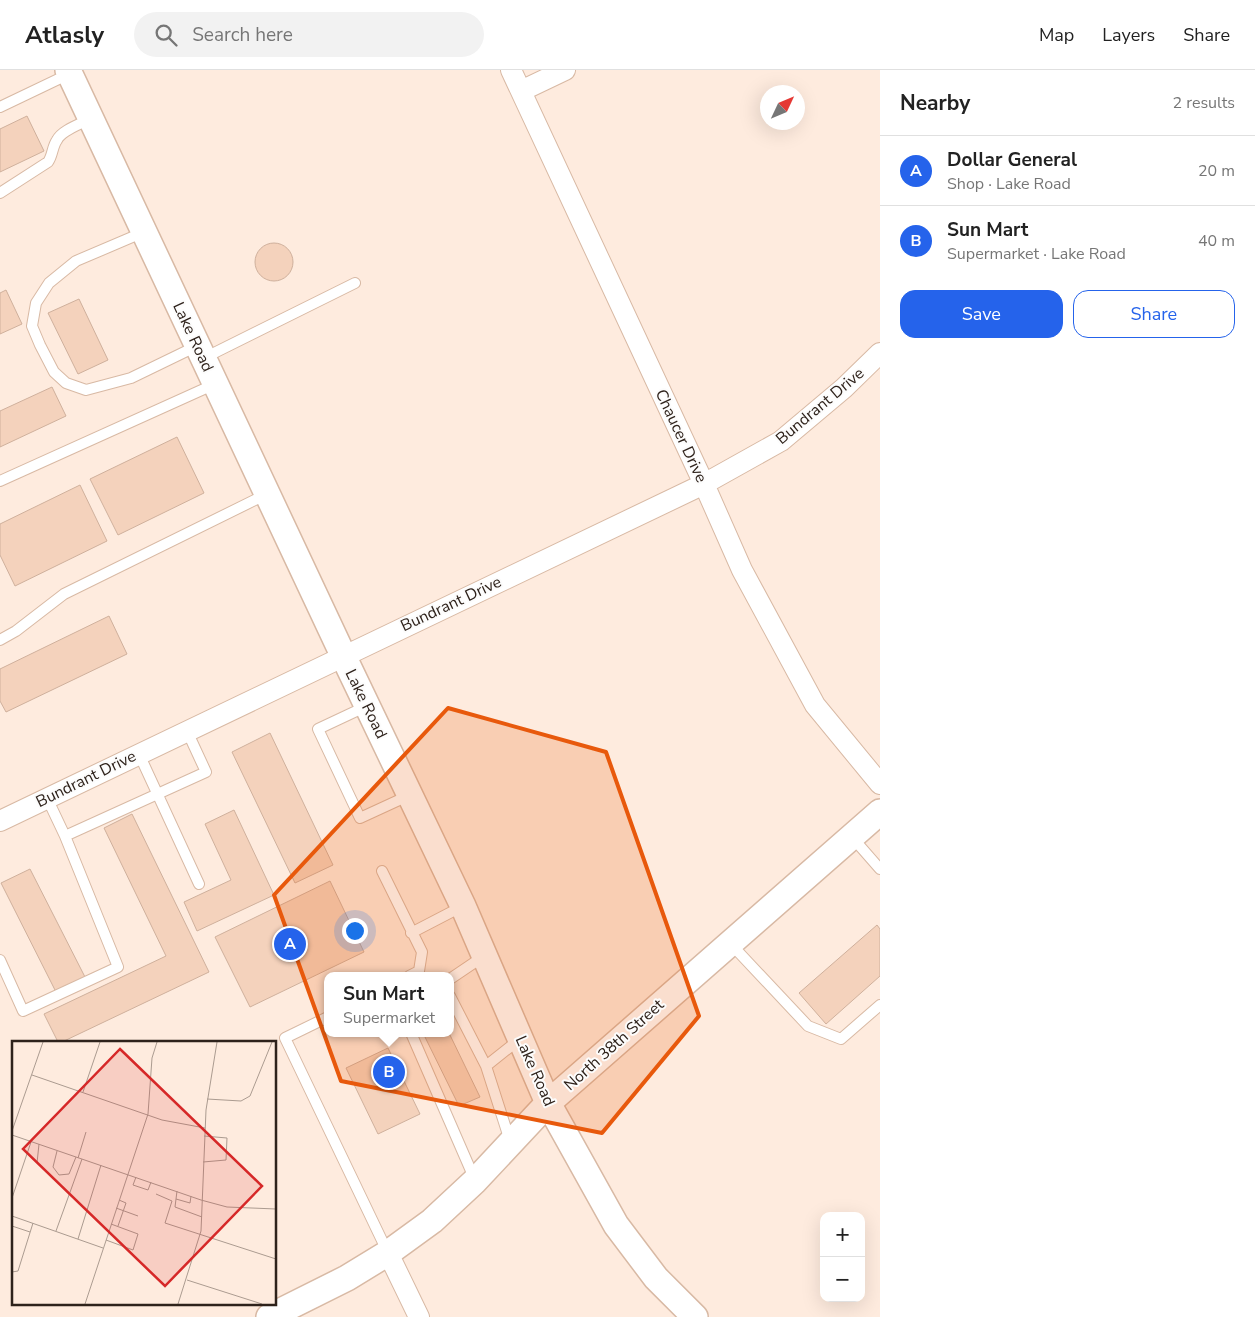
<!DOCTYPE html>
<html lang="en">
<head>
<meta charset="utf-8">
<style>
  :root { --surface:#fff; --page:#f2f2f2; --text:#222; --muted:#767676; --line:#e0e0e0; --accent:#2563eb }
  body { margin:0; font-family:"Nunito Sans",sans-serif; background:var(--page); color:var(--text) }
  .controls { position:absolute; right:15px; bottom:15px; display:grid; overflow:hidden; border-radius:10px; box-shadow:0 5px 20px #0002 }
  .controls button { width:45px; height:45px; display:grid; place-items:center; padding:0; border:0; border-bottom:1px solid var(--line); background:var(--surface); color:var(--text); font:25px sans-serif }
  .compass { position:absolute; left:760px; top:15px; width:45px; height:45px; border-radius:50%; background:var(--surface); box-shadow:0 5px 20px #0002; rotate:46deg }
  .you { position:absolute; left:354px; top:860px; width:18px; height:18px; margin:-12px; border:4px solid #fff; border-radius:50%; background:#1a73e8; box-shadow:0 0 0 8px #1a73e833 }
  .badge { display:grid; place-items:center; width:32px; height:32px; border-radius:50%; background:var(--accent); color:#fff; font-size:16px; font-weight:700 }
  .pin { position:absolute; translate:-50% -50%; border:2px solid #fff; box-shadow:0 1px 5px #0006 }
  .popup { position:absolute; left:324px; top:902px; width:130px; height:65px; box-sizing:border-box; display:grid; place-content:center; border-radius:10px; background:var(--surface); filter:drop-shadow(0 1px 4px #0005); font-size:16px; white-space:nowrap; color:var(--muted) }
  .popup b { font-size:19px; color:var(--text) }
  .popup::after { content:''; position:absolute; left:50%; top:100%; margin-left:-10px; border:10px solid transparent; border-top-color:var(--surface) }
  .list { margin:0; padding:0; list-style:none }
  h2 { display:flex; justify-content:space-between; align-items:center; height:65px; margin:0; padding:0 20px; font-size:21px }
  h2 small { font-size:16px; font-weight:400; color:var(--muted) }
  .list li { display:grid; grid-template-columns:32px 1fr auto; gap:15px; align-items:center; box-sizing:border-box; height:70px; padding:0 20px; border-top:1px solid var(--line) }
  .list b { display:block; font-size:19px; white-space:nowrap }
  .list p { margin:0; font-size:16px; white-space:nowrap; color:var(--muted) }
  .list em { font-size:16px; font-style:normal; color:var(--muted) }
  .actions { display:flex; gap:10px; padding:15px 20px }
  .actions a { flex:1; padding:11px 0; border:1px solid var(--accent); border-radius:15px; text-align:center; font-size:18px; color:var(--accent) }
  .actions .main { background:var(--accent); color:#fff }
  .icon { flex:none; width:28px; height:28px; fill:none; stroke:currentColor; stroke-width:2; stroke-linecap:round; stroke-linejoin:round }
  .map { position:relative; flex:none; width:880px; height:1247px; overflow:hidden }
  header { display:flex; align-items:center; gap:30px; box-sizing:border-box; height:70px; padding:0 25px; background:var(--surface); border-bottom:1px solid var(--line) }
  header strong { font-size:24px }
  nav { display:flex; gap:28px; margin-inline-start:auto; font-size:18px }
  .search { width:350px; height:45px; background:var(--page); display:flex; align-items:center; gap:12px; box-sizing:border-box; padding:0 18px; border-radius:28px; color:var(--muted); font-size:19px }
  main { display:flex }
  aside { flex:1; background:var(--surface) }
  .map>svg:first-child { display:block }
  .building { fill:#f4d2bc; stroke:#cfb09c }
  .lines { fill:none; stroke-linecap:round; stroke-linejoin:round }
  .service-casing { stroke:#d8b9a4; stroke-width:12 }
  .minor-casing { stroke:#d8b9a4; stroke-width:22 }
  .tertiary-casing { stroke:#d8b9a4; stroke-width:28 }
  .service { stroke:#fff; stroke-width:10 }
  .minor { stroke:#fff; stroke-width:20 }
  .tertiary { stroke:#fff; stroke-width:25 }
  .marked { fill:#e8590c; fill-opacity:0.2; stroke:#e8590c; stroke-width:4; stroke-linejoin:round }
  .labels { text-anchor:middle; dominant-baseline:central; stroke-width:4; stroke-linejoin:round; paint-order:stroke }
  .street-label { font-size:16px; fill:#2e221b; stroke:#fcfcfc }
  .inset-road { fill:none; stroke:#ab9b90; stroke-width:1 }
  .view { fill:#d62828; fill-opacity:0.15; stroke:#d62828; stroke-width:2.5 }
  .inset-edge { fill:none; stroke:#2e221b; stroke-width:2.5 }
</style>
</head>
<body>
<header>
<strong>Atlasly</strong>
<div class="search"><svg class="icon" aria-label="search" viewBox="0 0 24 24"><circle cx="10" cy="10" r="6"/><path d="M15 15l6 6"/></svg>Search here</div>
<nav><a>Map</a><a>Layers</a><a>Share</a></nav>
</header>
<main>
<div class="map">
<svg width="880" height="1247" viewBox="0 0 880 1247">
  <rect width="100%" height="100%" fill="#feebde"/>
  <path class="building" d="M27,46L44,81L0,102V59Z
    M255 192a19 19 0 1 1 38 0a19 19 0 1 1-38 0Z
    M6,220L22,254L0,264V223Z
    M79,229L108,290L78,304L48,243Z
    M52,317L66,346L0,377V341Z
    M177,367L204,423L118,465L90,409Z
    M80,415L107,471L15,516L0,485V454Z
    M109,546L127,584L6,642L0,631V599Z
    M270,663L333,795L295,813L232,682Z
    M234,740L274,825L197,861L184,832L231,810L205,754Z
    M132,744L209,902L62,972H58L44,944L166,886L104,758Z
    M30,799L85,907L56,922L1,813Z
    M330,811L364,882L250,937L215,867Z
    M877,855L880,859V906L826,954L799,923Z
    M423,963H449L480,1027L459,1036Z
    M388,978L420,1044L378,1064L346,998Z"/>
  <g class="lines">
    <g class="service-casing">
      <path id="service" d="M0,37L69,4
        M0,123L48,92C53,85 52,77 57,70C62,60 81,54 90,49
        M144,162L76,191L49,213L36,233L32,256L40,275L54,302L66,313L86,320L131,308L197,276
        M204,288L355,213
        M0,411L215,314
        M0,570L16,561L64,524L267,424
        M367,636L318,659L360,748L410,725
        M139,684L199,814
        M65,766L206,702L187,661
        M852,767L880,799
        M382,801L422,882L419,901L409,906
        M411,863L463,836
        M730,873L808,956L841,969L880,935
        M0,890L23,941L118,897L65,766L47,728
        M450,909L484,886
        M450,926L486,996L520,969
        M328,947L285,968L388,1183
        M411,963L475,1110
        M486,996L510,1071"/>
    </g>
    <g class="minor-casing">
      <path id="minor" d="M511,0L704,414L742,500L815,635L880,714
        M521,21L565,0
        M0,751L704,414L781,371L844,318L880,283
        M388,1183L419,1247"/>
    </g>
    <g class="tertiary-casing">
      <path id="tertiary" d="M68,0L350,600L463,836L548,1033L616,1155L656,1208L695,1247
        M269,1247L347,1208L388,1183L432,1151L475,1111L548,1033L880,742"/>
    </g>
    <use href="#service" class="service"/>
    <use href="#minor" class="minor"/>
    <use href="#tertiary" class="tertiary"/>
  </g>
  <path class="marked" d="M448,638L606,682L699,946L602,1063L341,1011L274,825Z"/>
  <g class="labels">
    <g class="street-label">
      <text transform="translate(193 267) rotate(65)">Lake Road</text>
      <text transform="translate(820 336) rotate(-40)">Bundrant Drive</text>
      <text transform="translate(681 366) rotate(65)">Chaucer Drive</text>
      <text transform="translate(451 534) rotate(-25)">Bundrant Drive</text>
      <text transform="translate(366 634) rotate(64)">Lake Road</text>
      <text transform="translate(86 709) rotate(-26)">Bundrant Drive</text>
      <text transform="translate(614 975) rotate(-42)">North 38th Street</text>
      <text transform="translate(535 1001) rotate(66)">Lake Road</text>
    </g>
  </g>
  <g transform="translate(12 971)">
    <rect width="264" height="264" fill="#feebde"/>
    <path class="inset-road" d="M20,34L150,79L193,87M71,51L88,1M195,58L229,60L238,55L260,1M0,90L31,1M0,94L189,159L215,166L264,168M45,110L41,126L47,134L57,133L64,116M66,117L74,91M191,121L214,119L215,97L192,95M25,122L27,103M124,136L121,144L136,149L139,141M165,150L163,166L190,176M144,153L160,160L153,182L264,218M0,157L19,101M164,158L178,162L179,155M104,167L126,175M0,175L91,207M0,185L18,191M106,185L114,162L107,159M44,190L70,118M66,198L89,124M94,199L121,209L126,193L99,183M0,231L6,230L21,182M175,239L250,263M73,263L136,73L140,17L145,1M166,263L189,190L194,69L205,1"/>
    <path class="view" d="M108,8L250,145L153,245L11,108Z"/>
    <rect width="264" height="264" class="inset-edge"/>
  </g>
</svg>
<div class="controls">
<button>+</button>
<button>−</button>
</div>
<svg class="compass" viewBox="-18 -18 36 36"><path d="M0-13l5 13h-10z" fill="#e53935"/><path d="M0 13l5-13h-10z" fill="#767676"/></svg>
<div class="you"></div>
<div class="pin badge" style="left:290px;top:874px">A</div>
<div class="pin badge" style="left:389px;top:1002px">B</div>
<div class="popup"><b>Sun Mart</b>Supermarket</div>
</div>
<aside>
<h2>Nearby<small>2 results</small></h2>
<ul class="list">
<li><span class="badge">A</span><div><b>Dollar General</b><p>Shop · Lake Road</p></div><em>20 m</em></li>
<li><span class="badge">B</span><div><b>Sun Mart</b><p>Supermarket · Lake Road</p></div><em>40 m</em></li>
</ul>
<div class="actions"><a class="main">Save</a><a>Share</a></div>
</aside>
</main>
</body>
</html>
